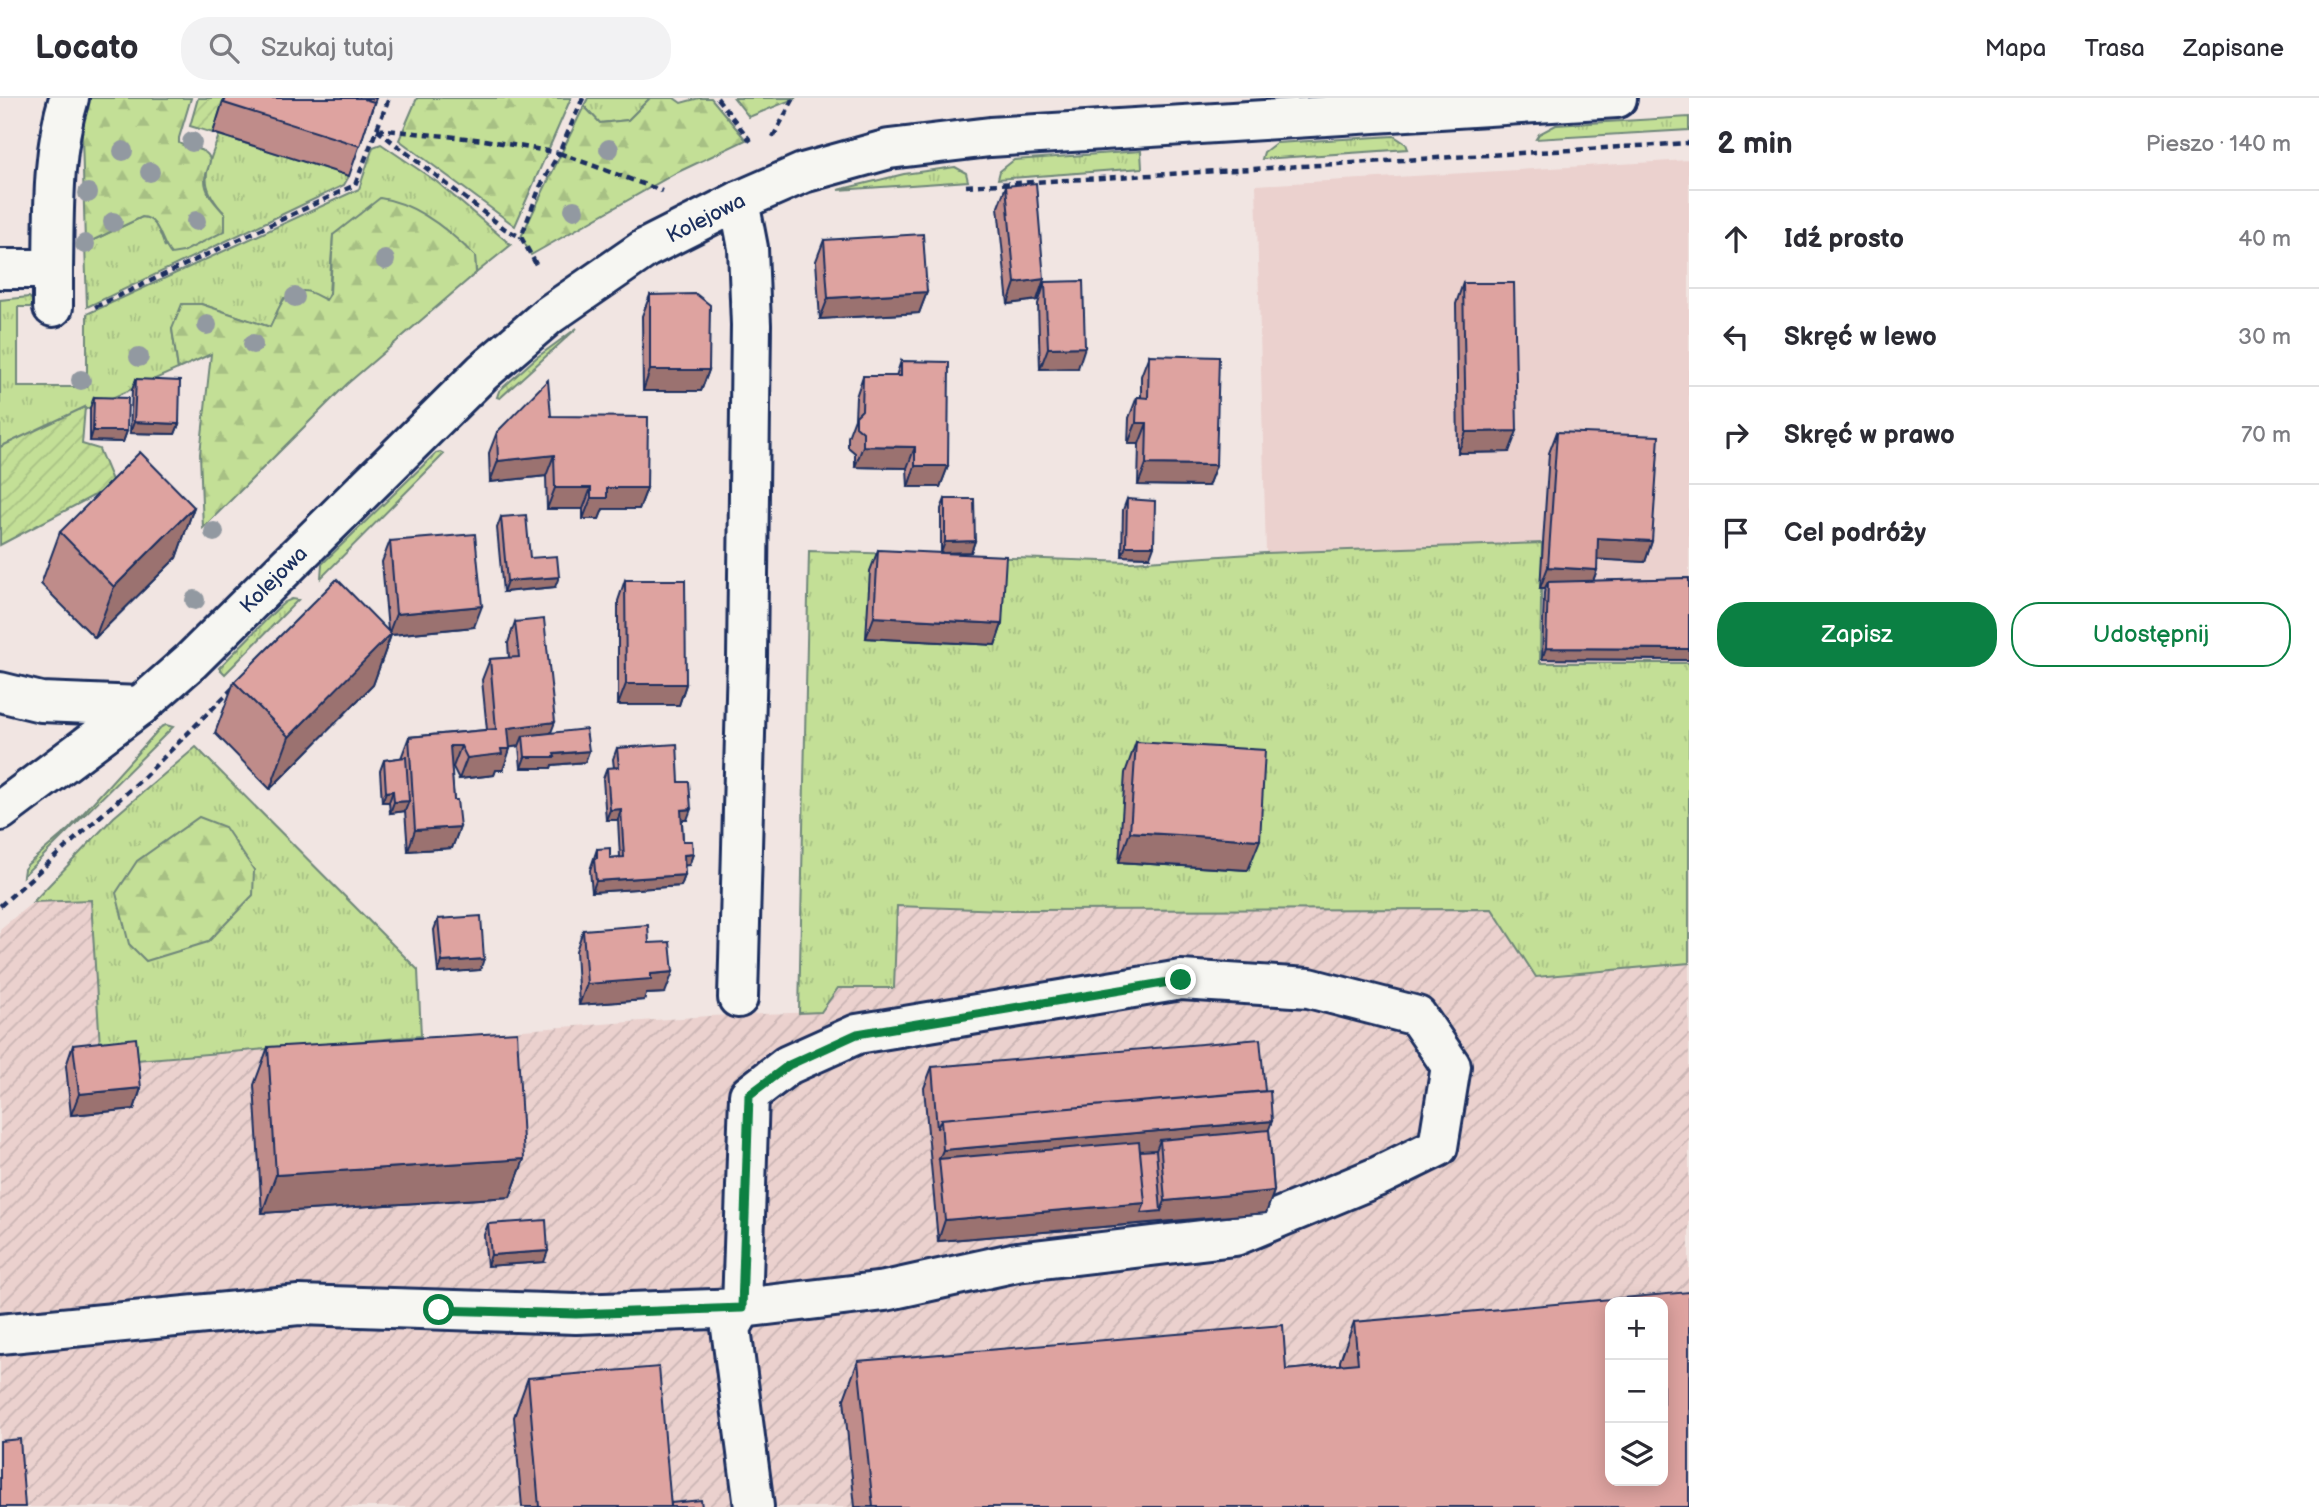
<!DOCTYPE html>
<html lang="pl">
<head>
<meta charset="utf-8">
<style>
  :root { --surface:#fff; --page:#f2f2f3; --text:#2b2b33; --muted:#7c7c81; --line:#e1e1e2; --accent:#0b8043 }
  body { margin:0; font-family:"Balsamiq Sans",sans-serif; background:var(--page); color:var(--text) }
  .controls { position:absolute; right:21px; bottom:21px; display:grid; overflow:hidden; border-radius:14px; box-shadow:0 4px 18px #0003 }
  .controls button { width:63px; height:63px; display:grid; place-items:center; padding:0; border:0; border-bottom:2px solid var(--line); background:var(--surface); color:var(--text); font:35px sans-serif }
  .stop { position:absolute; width:21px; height:21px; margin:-16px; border:5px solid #0b8043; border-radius:50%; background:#fff }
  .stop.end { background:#0b8043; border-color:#fff; box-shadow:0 2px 7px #0008 }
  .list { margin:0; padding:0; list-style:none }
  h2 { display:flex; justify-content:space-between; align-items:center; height:91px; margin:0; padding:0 28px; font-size:30px }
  h2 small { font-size:23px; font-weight:400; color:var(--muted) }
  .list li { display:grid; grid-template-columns:46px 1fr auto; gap:21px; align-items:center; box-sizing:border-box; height:98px; padding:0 28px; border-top:2px solid var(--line) }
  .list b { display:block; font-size:26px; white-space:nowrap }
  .list em { font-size:23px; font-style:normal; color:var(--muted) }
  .actions { display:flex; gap:14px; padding:21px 28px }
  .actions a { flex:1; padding:16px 0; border:2px solid var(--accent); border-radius:28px; text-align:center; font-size:24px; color:var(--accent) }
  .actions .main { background:var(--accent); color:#fff }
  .icon { flex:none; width:38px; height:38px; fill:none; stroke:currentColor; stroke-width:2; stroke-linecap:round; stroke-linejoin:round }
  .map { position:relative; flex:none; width:1689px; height:1409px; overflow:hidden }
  header { display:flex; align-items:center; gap:42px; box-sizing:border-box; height:98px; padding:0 35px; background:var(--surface); border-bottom:2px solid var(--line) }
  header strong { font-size:33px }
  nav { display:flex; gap:38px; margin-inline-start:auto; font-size:24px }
  .search { width:490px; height:63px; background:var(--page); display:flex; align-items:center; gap:18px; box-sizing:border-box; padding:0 24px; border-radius:28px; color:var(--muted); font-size:26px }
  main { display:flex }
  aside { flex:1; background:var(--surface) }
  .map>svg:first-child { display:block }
  .built { fill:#ebd1ce }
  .industrial { fill:url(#industrial-furrows); fill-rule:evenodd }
  .grass { fill:url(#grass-tufts); stroke:#6f877a; stroke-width:2 }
  .forest { fill:url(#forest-firs); stroke:#6f877a; stroke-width:2 }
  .garden { fill:url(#garden-furrows); stroke:#6f877a; stroke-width:2 }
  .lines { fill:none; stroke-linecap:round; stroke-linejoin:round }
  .minor-casing { stroke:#1b2f5e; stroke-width:44 }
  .path { stroke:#1b2f5e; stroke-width:4.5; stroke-dasharray:7 5; stroke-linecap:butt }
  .minor { stroke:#f6f6f2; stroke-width:38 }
  .tree { fill:#9299a1 }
  .wall { fill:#bf8c8a; stroke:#1b2f5e; stroke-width:2 }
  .shaded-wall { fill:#9b7270; stroke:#1b2f5e; stroke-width:2 }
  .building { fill:#dea3a0; stroke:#1b2f5e; stroke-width:2; fill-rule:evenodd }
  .route { stroke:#0b8043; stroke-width:9 }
  .labels { text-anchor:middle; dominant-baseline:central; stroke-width:6; stroke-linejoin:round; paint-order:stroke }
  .street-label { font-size:21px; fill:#1b2f5e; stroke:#f6f6f2 }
</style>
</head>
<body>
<header>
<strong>Locato</strong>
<div class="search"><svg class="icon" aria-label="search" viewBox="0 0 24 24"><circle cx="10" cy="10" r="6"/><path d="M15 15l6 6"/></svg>Szukaj tutaj</div>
<nav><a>Mapa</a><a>Trasa</a><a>Zapisane</a></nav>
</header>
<main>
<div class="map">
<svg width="1689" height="1409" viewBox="0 0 1689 1409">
  <defs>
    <pattern id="industrial-furrows" width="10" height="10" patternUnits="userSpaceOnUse" patternTransform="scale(1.75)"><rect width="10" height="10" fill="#ebd1ce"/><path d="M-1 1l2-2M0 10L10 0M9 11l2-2" fill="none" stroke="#c9b4b3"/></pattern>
    <pattern id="grass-tufts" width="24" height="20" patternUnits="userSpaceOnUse" patternTransform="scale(1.75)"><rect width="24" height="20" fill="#c3df96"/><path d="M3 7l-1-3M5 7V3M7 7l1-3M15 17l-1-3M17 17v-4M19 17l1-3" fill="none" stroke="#a7c084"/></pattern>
    <pattern id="forest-firs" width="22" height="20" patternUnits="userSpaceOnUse" patternTransform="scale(1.75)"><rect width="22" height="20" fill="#c3df96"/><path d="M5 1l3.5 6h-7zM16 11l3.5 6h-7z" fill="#a7c084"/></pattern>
    <pattern id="garden-furrows" width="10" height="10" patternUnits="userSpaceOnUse" patternTransform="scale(1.75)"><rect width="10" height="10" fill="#c3df96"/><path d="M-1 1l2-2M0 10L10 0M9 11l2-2" fill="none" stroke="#a7c084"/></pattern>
  </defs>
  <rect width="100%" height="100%" fill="#f1e5e2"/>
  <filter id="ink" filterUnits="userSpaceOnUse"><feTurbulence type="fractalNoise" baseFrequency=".0143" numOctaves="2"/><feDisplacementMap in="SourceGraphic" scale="14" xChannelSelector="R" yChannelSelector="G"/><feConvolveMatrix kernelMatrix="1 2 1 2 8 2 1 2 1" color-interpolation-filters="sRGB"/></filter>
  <g filter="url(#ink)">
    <path class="built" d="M1689,62V565H1539L1542,445L1266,455L1256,87Z"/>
    <path class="industrial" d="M91,801L101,964L708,918L821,914L838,890H894L897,808L1003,812L1492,811L1536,879L1689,865V1409H0V831L33,804ZM1610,1204H1663V1383H1610Z"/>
    <path class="grass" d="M588,0H650L628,22L600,25L584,8Z
      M1689,19V32L1536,41L1539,36L1556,27Z
      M219,37L349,78L344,87L87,209L85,146L142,119C158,119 160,137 165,149L225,116C196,85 207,73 219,37Z
      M1394,38L1406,46L1408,51L1262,61L1264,54L1276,45Z
      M381,46L437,84L511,147L476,175L475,158L333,137L329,196L326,202L319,199L284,200L270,229L201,206L172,231L178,271L0,349V202L29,199L40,209H18V289H87V216L359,91L373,49Z
      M1141,53L1142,70L998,81L1000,73L1014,62Z
      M955,69L966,75L968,83L838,92L904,76Z
      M577,230L500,300L497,299L499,293L536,260Z
      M440,354L444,356L321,480L322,466L436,355Z
      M1542,445L1540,565H1689V865L1536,879L1492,811L1003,812L897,808L894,890H838L821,914L799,915L809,453L1131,464L1266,455Z
      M292,501L298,502L225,576L219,570L277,511L285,504Z
      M166,627L173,629L23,778L24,771L28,766L69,731L161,629Z
      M196,649L418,872L421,938L101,965L91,802L33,804L114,719Z"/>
    <path class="forest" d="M81,0H191L179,40V45C187,51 199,49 206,55C215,62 205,73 205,82C205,96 217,107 225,116V133L183,154L171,156C160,144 160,120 142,119L85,146Z
      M417,0H571L515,128L399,42Z
      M650,0H674L681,5L699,0H711L746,42L676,75L531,157L521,139L584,8L600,25L628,22Z
      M734,0H796L749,19Z
      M380,100C416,105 450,133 475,158L476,175L347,286L203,430L200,356L211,256L178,271L172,231L182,206H201L270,229C278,214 282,191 304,193C311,193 319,199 326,202L330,196L333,137Z
      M199,719L225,729L254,772L253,797L208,844L146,863L129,846L116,795L137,763Z"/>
    <path class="garden" d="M198,0H224L213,35L190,28Z
      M85,309L82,346L99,351L114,387L0,447V349Z"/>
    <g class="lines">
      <g class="minor-casing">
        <g id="minor">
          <path d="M0,171H53C54,115 52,55 69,0"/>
          <path d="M53,171V209"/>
          <path d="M0,594L41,604L140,608"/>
          <path id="s1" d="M0,713L140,608L191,563L483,274L549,217L646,150L739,103L803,75L889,51L990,39L1617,0"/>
          <path d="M1181,882L1309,890L1417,918L1451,968L1438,1049L1379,1078L1235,1138L1017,1164L885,1193L742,1210L749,997L788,967L857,936Z"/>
          <path d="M738,900L747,561L751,227L748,150L739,103"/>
          <path d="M0,1236L299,1207L576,1216L742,1210L731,1230L754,1409"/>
        </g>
      </g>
      <path class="path" d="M583,0L559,55L662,93
        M717,0L753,46
        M377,31L484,42L559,55L540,89L521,139L537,168
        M377,32L505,131L521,139
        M773,39L794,0
        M966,88L1689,45
        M95,209L355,87L389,0
        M0,808L142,681L234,589"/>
      <use href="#minor" class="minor"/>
    </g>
    <g class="tree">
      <circle cx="192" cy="44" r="10"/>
      <circle cx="609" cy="51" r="10"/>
      <circle cx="123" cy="53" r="10"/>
      <circle cx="150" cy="74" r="10"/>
      <circle cx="88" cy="95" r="10"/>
      <circle cx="574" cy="112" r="10"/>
      <circle cx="196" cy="123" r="10"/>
      <circle cx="113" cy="124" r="10"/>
      <circle cx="85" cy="146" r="10"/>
      <circle cx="385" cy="162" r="10"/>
      <circle cx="295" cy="199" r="10"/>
      <circle cx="207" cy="227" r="10"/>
      <circle cx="253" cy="246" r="10"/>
      <circle cx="139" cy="259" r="10"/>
      <circle cx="81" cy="282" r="10"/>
      <circle cx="214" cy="434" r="10"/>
      <circle cx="195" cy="502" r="10"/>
    </g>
    <path class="wall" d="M224,0H376L349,78L213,35Z
      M1006,88L1044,181L1037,202L1008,206L998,109Z
      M824,142L927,194L919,215L820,221L816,163Z
      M1045,184L1078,270L1040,271L1038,206Z
      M1463,185L1509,354L1458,355L1456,206Z
      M650,197L709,272L701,293H643L642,218Z
      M1149,257L1216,367L1208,388L1138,387L1139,346H1128L1129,320L1137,299H1141V278Z
      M901,263L948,368L940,389H908L907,370L855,369V355L848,349V339L855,320L856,299L863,278H896Z
      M136,281L179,326L175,336L130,335L132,292Z
      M94,299L127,333L123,344L90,343V310Z
      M551,318L647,390L639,411H603L599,421H583V411H547L546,378L490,384L489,355L497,334Z
      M1557,334L1652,443L1645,464L1597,461V472L1593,483L1689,480V562L1542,561L1544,495L1545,490H1540L1549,355Z
      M945,401L975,443L971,454L941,455V411Z
      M1127,401L1150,459L1122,458L1123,412Z
      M194,409L176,460L95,540L41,486L60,434Z
      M501,419L530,460L555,489L503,494L497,430Z
      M390,443L474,529L391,537L373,587L270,691L215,635L234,584L388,532L382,464Z
      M878,452L1002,526L995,547L866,540L870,473Z
      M625,482L686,586L679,607H618V503Z
      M515,524L551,635L589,653L585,664L552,667L551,670H521L519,648L510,649L503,672H496L494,677L459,681L453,669H451L454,702L460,729L452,750L408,753L405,713L390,715L389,704H382L380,673L384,662L401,660L409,639L487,632L482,582L490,561L509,560L508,545Z
      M1136,644L1248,772L1119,764L1125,675Z
      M617,650L679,684L687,722H682L683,743L693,756L689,767H684L685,777L681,788L592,794L590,772L597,751L610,760L620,759L618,722H606L603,681L607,670H614L613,661Z
      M438,821L480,872L438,875L434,832Z
      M583,832L649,845L665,895L646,896L644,902L579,907L576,853Z
      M73,947L141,990L134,1011L71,1017L66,968Z
      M268,949L524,1061L510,1099L262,1115L254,987Z
      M932,969L1269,1032L1274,1093L1266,1115L938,1143L924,990Z
      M488,1126L544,1164L487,1168L484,1137Z
      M1354,1224L1689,1409H855L844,1301L858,1263L1286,1272L1340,1267V1263Z
      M528,1280L671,1405L702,1409H522L514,1319Z"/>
    <path class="shaded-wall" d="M1044,181L1037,202L1008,206L1015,185Z
      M927,194L919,215L820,221L828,200Z
      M1085,249L1078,270L1040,271L1048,250Z
      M650,272H709L701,293H643Z
      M134,324L179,326L175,336L130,335Z
      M1136,325H1147L1139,346H1128Z
      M93,333H127L123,344L90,343Z
      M1517,333L1509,354L1458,355L1466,334Z
      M863,348L915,349L907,370L855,369Z
      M554,357L546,378L490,384L498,363Z
      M1146,366L1216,367L1208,388L1138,387Z
      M915,368H948L940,389H908Z
      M555,390H591L583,411H547Z
      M607,390H647L639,411H603L599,421H583L591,400Z
      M194,409L176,460L95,540L114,489Z
      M1598,440L1652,443L1645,464L1590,461Z
      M975,443L971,454L941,455L945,444Z
      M1126,448H1154L1150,459L1122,458Z
      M1548,469L1597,472L1589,493L1548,484L1545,490H1540Z
      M559,479L555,489L503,494L507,483Z
      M482,508L474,529L391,537L373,587L270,691L289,639L388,537L396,516Z
      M874,519L1002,526L995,547L866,540Z
      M1546,550L1689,551V562L1542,561Z
      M626,586H686L679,607H618Z
      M555,624L547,645L523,638L519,648L500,651L508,630Z
      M450,648H461L453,669H442Z
      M501,651H510L503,672H496L494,677L459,681L467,660Z
      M589,653L585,664L552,667L551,670H521L525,659Z
      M393,693L389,704H382L386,694Z
      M409,703L405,713L390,715L394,704Z
      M621,711L618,722H606L610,712Z
      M691,711L687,722H677L681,712Z
      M460,729L452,750L408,753L415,732Z
      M1130,734L1260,742L1248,772L1119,764Z
      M693,756L689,767L680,768L684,757Z
      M685,777L681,788L592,794L596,783Z
      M484,861L480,872L438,875L442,864Z
      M673,874L665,895L646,896L644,902L579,907L587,886L651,876Z
      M141,990L134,1011L71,1017L79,996Z
      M1272,1023L1261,1053L1160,1042L1152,1063L939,1061L943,1052Z
      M524,1061L510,1099L262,1115L276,1077Z
      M1274,1093L1266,1115L938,1143L945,1122L1145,1105L1161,1113L1165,1103Z
      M548,1153L544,1164L487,1168L491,1157Z"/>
    <path class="building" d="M226,0H364V1L374,4L360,48L224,5Z
      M1036,85L1044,181L1015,185L1006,88Z
      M923,136L927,194L828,200L824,142Z
      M1083,183L1085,249L1048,250L1045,184Z
      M1463,185H1514L1517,333L1466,334Z
      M696,196L710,207L709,272H650V197Z
      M1149,257L1219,259L1216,367L1146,366L1147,325H1136L1137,299L1148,300Z
      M901,263L949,264L948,368H915V349L863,348V334L856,328V318L862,312L863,278H901Z
      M136,281L180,283L179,326L134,324Z
      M548,282L551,318L648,319L647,390H607V400H591V390H555L554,357L498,363L497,334Z
      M94,299L128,300L127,333H93Z
      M1557,334L1659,338L1652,443L1598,440L1597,472L1548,469Z
      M140,354L194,409L114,489L60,434Z
      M945,401H974L975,443L945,444Z
      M1127,401L1155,403L1154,448H1126Z
      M526,417L530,460L557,458L559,479L507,483L501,419Z
      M475,436L482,508L396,516L390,443Z
      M878,452L1006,458L1002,526L874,519Z
      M1689,480V551L1546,550L1548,484Z
      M337,481L391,536L289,639L234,584Z
      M625,482H685L686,586H626Z
      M544,521L555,624L508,630L510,651H501L502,656L467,660L461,648H450L454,702H457L460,729L415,732L409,639L496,631L490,561L519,559L515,524Z
      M586,631L589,653L554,656L555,659H525L523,638Z
      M1136,644L1265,652L1260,742L1130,734Z
      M677,646L679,684H689L691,711L681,712L683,743H692L693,756L684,757L685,777L596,783L594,761L597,760V751L610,750V760L624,759L621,711L610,712L607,670L619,669L617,650Z
      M406,659L409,703L394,704L393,693L386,694L384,662Z
      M481,818L484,861L442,864L438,821Z
      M648,827L649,845L670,844L673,874L651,876V881L587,886L583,832Z
      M517,934L524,1061L276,1077L268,949Z
      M136,940L141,990L79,996L73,947Z
      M1260,941L1265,993L941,1021L937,1031L932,969Z
      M1270,993L1272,1023L943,1052L941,1021Z
      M1269,1032L1274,1093L1165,1103L1160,1042Z
      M1139,1044L1145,1105L945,1122L939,1061Z
      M1156,1052L1161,1113L1141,1115L1145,1105L1140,1053Z
      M546,1122L548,1153L491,1157L488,1126Z
      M1689,1194V1409H873L858,1263L1283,1227L1286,1272L1358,1265L1354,1224ZM1610,1204H1663V1383H1610Z
      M659,1269L671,1409H539L528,1280Z
      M20,1341L25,1409H0V1343Z
      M701,1402L702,1409H671V1405Z"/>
  </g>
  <g class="lines" filter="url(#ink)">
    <path class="route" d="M439,1212L576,1216L742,1210L749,997L789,967L857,936L1181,882"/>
  </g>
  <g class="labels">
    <g class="street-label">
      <text stroke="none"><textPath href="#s1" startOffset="926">Kolejowa</textPath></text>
      <text stroke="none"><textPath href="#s1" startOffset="359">Kolejowa</textPath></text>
    </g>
  </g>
</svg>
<div class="controls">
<button>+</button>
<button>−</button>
<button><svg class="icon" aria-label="layers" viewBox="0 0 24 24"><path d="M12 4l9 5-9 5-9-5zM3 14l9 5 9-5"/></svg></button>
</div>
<div class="stop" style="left:439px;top:1212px"></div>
<div class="stop end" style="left:1181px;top:882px"></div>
</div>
<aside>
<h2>2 min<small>Pieszo · 140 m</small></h2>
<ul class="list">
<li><svg class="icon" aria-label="ahead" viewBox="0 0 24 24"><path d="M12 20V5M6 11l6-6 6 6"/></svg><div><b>Idź prosto</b></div><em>40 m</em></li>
<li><svg class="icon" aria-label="left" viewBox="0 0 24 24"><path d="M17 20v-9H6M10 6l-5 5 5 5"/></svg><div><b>Skręć w lewo</b></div><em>30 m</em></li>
<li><svg class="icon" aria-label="right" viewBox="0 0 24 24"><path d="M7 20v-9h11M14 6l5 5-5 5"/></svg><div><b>Skręć w prawo</b></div><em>70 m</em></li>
<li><svg class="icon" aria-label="arrive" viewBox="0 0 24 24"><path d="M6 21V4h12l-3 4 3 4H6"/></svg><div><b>Cel podróży</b></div></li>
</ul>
<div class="actions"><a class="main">Zapisz</a><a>Udostępnij</a></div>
</aside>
</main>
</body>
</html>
